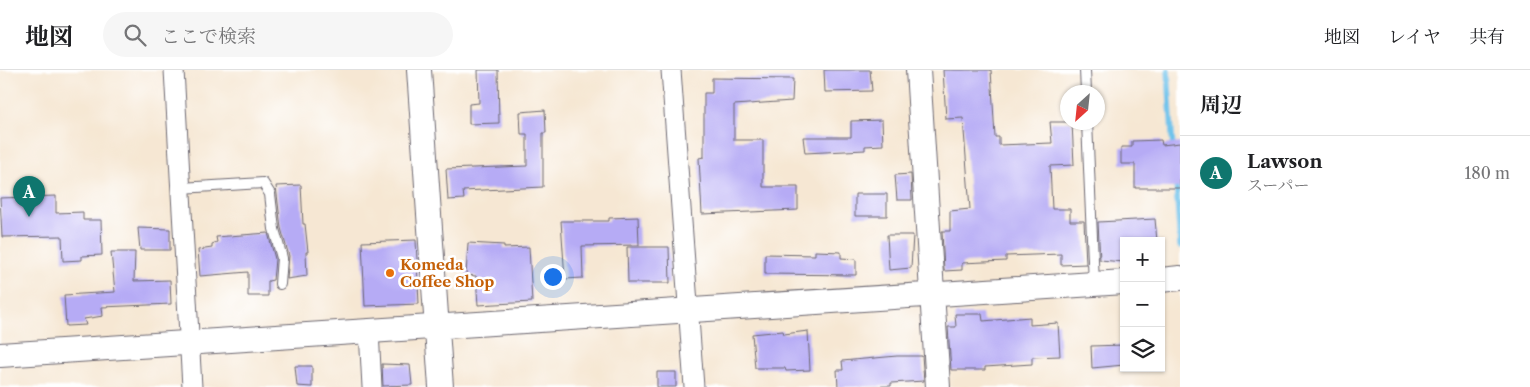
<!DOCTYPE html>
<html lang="ja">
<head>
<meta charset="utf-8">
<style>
  :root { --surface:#fff; --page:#f6f6f6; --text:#202124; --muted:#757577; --line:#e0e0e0; --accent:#0f766e }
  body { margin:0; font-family:"Libre Caslon Text","Noto Serif JP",serif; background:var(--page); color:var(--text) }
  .controls { position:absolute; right:15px; bottom:15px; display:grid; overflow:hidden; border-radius:0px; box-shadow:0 1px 4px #0004 }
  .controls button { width:45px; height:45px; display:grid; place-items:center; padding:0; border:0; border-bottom:1px solid var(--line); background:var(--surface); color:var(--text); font:25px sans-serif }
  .compass { position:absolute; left:1060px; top:15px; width:45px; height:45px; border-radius:50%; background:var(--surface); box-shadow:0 1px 4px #0004; rotate:207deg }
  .you { position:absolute; left:552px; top:206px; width:18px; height:18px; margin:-12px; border:4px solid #fff; border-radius:50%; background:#1a73e8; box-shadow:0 0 0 8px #1a73e833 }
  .badge { display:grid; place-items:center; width:32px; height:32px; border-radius:50%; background:var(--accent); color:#fff; font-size:16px; font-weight:700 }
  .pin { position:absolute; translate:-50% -41px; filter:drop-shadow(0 1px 2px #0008) }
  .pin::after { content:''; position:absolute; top:26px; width:18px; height:15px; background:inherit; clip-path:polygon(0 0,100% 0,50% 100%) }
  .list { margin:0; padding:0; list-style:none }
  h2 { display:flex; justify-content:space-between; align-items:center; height:65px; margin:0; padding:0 20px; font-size:21px }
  h2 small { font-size:16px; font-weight:400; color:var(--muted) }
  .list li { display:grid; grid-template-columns:32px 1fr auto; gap:15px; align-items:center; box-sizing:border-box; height:75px; padding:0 20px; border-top:1px solid var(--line) }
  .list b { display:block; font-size:19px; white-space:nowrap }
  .list p { margin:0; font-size:16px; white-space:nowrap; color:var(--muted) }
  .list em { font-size:16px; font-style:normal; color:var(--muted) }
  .icon { flex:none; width:28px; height:28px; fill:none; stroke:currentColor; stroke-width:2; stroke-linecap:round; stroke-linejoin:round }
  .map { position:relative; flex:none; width:1180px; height:317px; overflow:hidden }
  header { display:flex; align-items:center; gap:30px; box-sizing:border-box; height:70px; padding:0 25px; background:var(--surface); border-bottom:1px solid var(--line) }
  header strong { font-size:24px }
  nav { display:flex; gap:28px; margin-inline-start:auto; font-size:18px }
  .search { width:350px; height:45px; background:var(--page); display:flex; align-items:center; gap:12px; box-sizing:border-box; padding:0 18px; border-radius:28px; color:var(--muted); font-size:19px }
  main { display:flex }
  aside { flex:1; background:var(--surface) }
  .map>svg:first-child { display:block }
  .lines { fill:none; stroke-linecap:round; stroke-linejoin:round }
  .stream { stroke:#6fc3eb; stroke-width:5.5 }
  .building { fill:#b6abf5 }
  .service-casing { stroke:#6c6770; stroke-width:12 }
  .minor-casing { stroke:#6c6770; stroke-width:21 }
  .tertiary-casing { stroke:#6c6770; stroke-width:26 }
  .service { stroke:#fff; stroke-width:10 }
  .minor { stroke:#fff; stroke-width:19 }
  .tertiary { stroke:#fff; stroke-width:24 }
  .food-dot { fill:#e8710a; stroke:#fff; stroke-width:2 }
  .labels { text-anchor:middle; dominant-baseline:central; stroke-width:5; stroke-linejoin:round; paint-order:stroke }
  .food-label { font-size:15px; font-weight:bold; fill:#c56008; stroke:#fff; text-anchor:start }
</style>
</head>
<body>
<header>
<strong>地図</strong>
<div class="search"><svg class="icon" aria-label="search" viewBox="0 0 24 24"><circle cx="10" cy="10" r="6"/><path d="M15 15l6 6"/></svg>ここで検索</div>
<nav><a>地図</a><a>レイヤ</a><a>共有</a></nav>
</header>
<main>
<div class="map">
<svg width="1180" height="317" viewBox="0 0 1180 317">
  <rect width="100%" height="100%" fill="#fff"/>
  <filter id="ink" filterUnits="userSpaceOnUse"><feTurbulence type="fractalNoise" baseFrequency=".02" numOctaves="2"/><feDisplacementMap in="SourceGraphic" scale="10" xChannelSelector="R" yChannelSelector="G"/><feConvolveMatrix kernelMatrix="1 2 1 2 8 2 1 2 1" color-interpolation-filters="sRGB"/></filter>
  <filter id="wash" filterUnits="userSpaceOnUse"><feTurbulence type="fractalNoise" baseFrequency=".0096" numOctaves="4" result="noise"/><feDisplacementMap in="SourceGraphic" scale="20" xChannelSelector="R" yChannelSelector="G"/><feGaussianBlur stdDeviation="1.12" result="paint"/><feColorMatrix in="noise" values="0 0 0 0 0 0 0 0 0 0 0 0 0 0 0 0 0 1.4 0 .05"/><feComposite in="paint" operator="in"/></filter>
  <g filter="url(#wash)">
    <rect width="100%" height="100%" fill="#f6e7d3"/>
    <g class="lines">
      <path class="stream" d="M1168,0L1173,80
        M1176,112L1180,176"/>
    </g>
    <g id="blocks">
      <path class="building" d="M478,0H498L499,53L469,54V34L479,33Z
        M824,0H870L872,21L825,22Z
        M943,0H991L995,67H999V75L1052,73L1050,52H1072L1074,95L1050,96L1052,139H1070V151H1084L1086,194L1061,195V184L1006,186V191L962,193V200L944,201L942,161H950V141L970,139L963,48L946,49Z
        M712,8L793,9L792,31L734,35V70H763V117H798V140L702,144L699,88L704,87V23H712Z
        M545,40L546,63H543V117L463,121L464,129L448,130L446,99L527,96V64H521L520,42Z
        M882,50L883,75L865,76V80L805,83L803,67H851V51Z
        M1161,70L1162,75L1180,73V118H1135V94H1121V77H1132V71Z
        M911,104L912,130H897L895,105Z
        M301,115L303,154H305L308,182H306L307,206L287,209L289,186L281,158L276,116Z
        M855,124H887V146H855Z
        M56,126V143L83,142V150H101L102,185L82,186V190L63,191L62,166L2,167L0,128Z
        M638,147L639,175L582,176L583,208L565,209L561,151H609V148Z
        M1155,149L1157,171H1124V192L1100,190L1098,152Z
        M138,158L170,159V180H140Z
        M268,163L275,189L273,210L268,211V226H248V202L200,206L198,180L212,178V174L217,172L216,167Z
        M887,165H913L911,198L889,200Z
        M416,170L419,234L365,236L362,172Z
        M468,173L504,175V178L529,177L532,232L478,235L476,206L466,205Z
        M627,177H669L670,213H628Z
        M815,181L841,182V188L856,189V205L765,204V184L815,185Z
        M111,182H135L134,211L170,210L171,234L102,237L103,246L84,249L86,255L66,256L64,225L115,222Z
        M955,244H982L983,251L1030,247V255L1058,253L1060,286L1032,287V294L985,297V300H951L948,257H956Z
        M783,261L784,264L808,261L810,300L786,301L785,298H755L752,264Z
        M1124,275V295L1092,298L1091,276Z
        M897,286H922L924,311L891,313V316L838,317L837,300H843L842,291Z
        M382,294L410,295L412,315L383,316Z
        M295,296H312V317L297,316Z
        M657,302H676V317H657Z"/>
    </g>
  </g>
  <g filter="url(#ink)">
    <use href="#blocks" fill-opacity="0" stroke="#6c6770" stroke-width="1"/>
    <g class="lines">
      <g class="service-casing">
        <path id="service" d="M1085,0L1086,22
          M1087,52L1094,214
          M181,118L263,113L270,124L274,159L282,188L280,214"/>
      </g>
      <g class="minor-casing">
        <path id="minor" d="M174,0L192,317
          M671,0L694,317
          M369,261L372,317"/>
      </g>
      <g class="tertiary-casing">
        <path id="tertiary" d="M419,0L441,317
          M918,0L938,317
          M1161,210L1180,208
          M0,285L1124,212"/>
      </g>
      <use href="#service" class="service"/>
      <use href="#minor" class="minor"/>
      <use href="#tertiary" class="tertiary"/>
    </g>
  </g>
  <circle class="food-dot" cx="390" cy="203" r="5"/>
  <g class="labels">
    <g class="food-label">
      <text x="400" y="194">Komeda<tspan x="400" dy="17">Coffee Shop</tspan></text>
    </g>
  </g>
</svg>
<div class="controls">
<button>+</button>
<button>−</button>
<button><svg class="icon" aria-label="layers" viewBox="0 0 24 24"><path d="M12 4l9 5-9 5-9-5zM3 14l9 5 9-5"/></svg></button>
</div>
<svg class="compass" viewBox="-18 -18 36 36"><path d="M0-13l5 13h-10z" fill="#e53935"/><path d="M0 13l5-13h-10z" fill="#757577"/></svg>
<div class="you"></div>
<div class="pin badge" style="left:29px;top:147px">A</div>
</div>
<aside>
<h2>周辺<small></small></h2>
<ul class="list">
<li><span class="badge">A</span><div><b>Lawson</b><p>スーパー</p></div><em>180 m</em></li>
</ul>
</aside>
</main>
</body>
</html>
